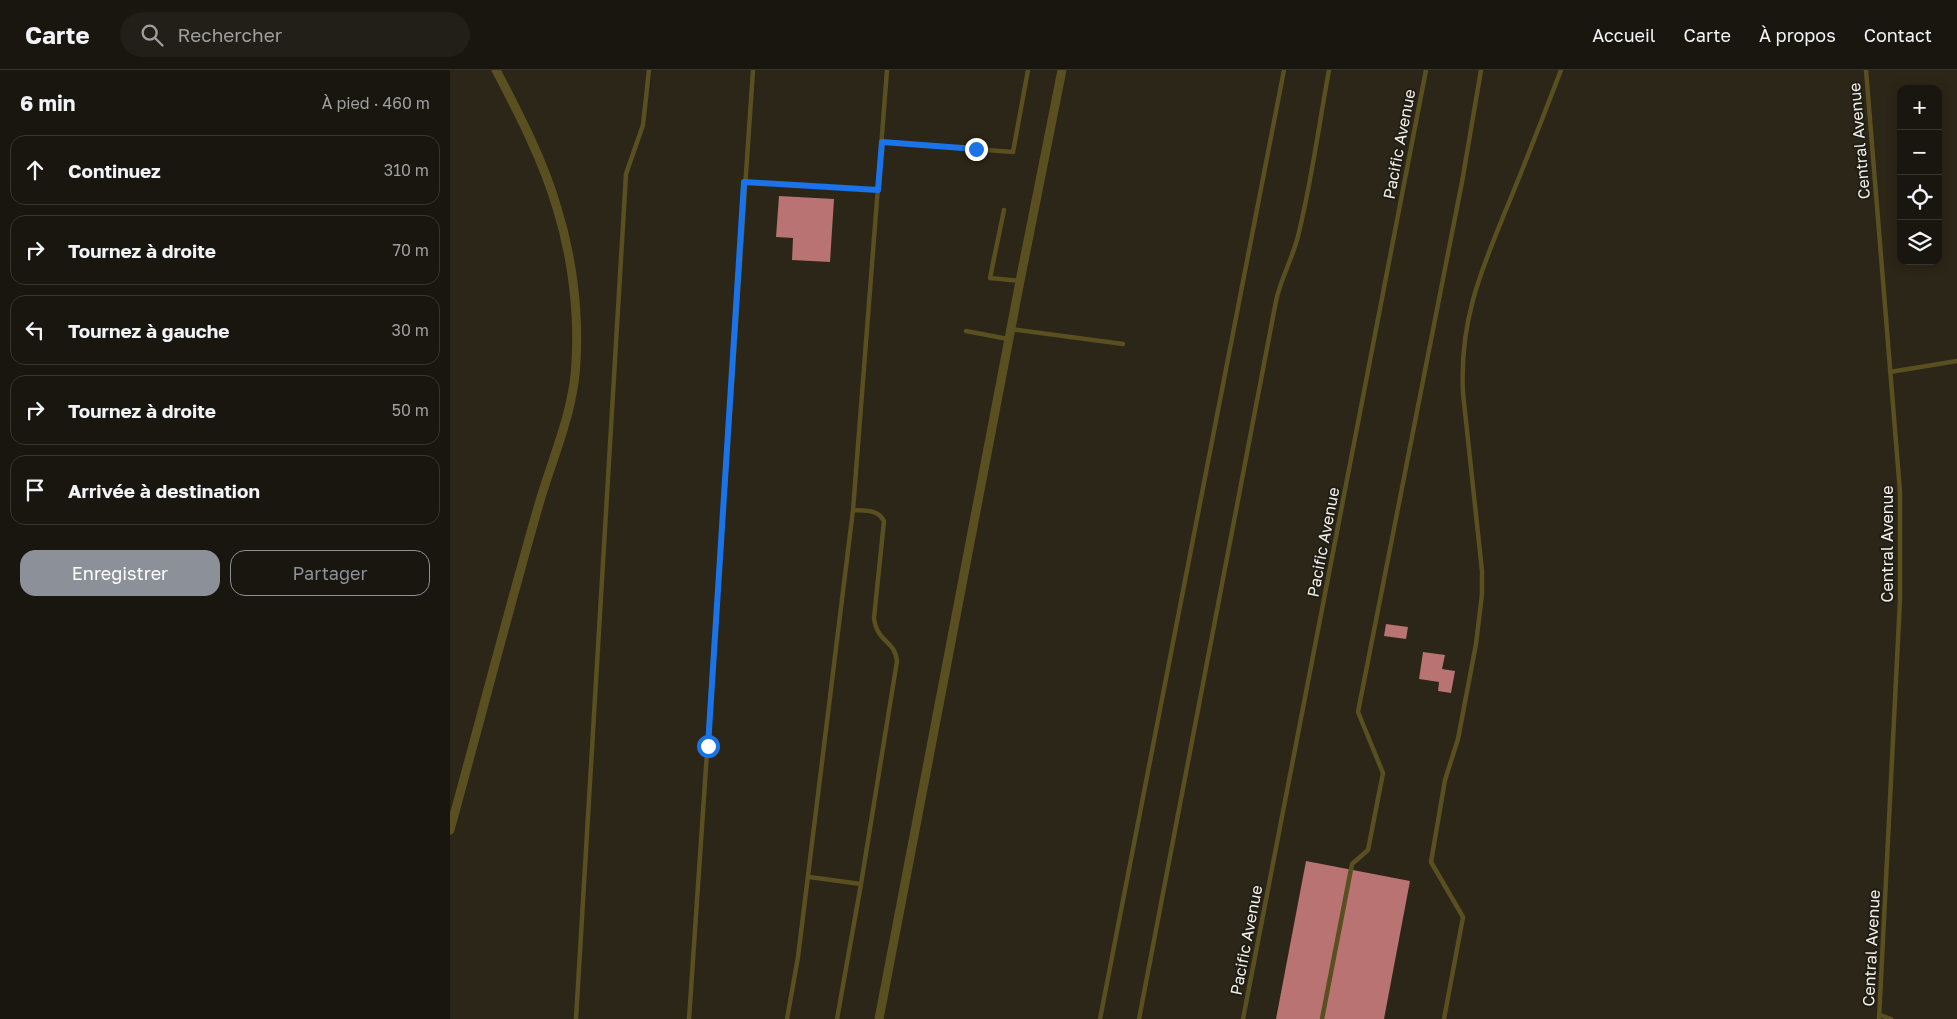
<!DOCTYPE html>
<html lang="fr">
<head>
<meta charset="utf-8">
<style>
  :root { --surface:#18160f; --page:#211f18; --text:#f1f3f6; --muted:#9f9f9e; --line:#36352f; --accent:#8c9099 }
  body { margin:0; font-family:"Golos Text",sans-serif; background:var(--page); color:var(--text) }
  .controls { position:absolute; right:15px; top:15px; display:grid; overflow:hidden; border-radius:10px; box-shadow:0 2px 12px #0003 }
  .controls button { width:45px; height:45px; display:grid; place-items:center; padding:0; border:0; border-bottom:1px solid var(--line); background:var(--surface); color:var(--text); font:25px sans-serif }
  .stop { position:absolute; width:15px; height:15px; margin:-11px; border:4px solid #1a73e8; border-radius:50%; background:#fff }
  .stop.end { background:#1a73e8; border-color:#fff; box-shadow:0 1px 5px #0008 }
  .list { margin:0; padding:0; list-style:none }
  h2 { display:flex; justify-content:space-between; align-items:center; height:65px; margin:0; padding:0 20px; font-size:21px }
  h2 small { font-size:16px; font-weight:400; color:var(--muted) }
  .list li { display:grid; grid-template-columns:32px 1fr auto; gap:15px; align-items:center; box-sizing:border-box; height:70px; margin:0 10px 10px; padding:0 10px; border:1px solid var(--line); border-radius:15px }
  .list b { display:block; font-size:19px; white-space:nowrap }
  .list em { font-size:16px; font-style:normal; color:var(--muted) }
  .actions { display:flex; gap:10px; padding:15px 20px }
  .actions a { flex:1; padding:11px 0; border:1px solid var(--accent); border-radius:15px; text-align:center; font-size:18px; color:var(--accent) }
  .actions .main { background:var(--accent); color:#fff }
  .icon { flex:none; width:28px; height:28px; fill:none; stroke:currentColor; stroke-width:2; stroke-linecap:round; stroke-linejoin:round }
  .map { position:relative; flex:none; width:1507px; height:949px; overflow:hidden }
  header { display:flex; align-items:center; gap:30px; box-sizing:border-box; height:70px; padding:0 25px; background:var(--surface); border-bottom:1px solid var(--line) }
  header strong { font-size:24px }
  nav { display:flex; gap:28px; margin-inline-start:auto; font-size:18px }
  .search { width:350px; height:45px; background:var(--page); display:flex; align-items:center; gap:12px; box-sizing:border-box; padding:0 18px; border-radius:28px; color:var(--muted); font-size:19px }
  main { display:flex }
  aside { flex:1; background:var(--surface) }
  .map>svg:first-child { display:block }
  .built { fill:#2b2617; fill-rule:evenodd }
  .building { fill:#b87372 }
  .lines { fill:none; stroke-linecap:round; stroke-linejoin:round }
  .lane { stroke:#594f20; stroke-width:4.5 }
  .street { stroke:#594f20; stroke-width:9 }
  .route { stroke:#1a73e8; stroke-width:6 }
  .labels { text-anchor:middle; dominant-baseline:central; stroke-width:4; stroke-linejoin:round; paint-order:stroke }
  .street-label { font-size:16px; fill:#f2f0ea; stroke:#201d14 }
</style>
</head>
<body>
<header>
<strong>Carte</strong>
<div class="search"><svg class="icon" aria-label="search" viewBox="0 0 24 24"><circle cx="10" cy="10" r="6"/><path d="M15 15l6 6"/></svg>Rechercher</div>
<nav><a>Accueil</a><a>Carte</a><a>À propos</a><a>Contact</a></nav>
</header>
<main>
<aside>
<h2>6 min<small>À pied · 460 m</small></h2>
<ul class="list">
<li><svg class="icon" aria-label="ahead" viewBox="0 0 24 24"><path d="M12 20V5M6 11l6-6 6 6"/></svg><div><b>Continuez</b></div><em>310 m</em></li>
<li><svg class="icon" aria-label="right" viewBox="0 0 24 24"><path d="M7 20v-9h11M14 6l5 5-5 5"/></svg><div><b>Tournez à droite</b></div><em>70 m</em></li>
<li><svg class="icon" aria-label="left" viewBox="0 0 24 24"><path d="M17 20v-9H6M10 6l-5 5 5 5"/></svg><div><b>Tournez à gauche</b></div><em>30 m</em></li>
<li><svg class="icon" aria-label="right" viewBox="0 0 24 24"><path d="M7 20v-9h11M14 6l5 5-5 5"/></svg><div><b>Tournez à droite</b></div><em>50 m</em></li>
<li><svg class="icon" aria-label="arrive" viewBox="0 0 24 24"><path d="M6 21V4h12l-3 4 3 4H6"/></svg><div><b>Arrivée à destination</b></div></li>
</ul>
<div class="actions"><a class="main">Enregistrer</a><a>Partager</a></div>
</aside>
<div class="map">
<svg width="1507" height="949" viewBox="0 0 1507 949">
  <rect width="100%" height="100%" fill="#201d14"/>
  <path class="built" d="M0,0H1507V949H0ZM1451,19H1488V191H1451Z"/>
  <path class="building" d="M329,126L384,129L380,192L342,190L343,168L326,167Z
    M936,554L958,557L956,569L934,566Z
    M973,582L995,585L992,599L1005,601L1001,623L988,621L989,612L969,609Z
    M856,791L960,811L934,949H826Z"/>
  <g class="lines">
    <path class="lane" d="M1416,0L1450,422V530L1429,949
      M432,72L563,82L578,0
      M294,112L428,120
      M554,140L540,208L570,211
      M561,259L673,274
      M516,261L558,269
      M1440,302L1507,291
      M359,807L411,814
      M1430,945L1441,949
      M126,949L176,104L193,55L199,0
      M239,949L303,0
      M337,949L348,887L403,440L437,0
      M387,949L411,814L447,591C445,570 427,573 424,548L434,451C428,439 415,441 403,440
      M650,949L834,0
      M689,949L826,231C831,207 844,186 849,162C862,109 869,54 879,0
      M793,949L976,0
      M872,949L902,794L918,780L933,703L908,642L1012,112L1031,0
      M994,949L1013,847L981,792L995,710L1008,669L1026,574L1032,524V501L1013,323C1009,246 1034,194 1062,125C1079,83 1095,42 1111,0"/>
    <path class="street" d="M0,760C30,651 58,542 89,434C103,386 124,341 126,292C129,241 122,186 107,138C93,90 69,44 46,0
      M429,949L570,211L612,0"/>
  </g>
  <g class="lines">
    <path class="route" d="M258,676L294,112L428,120L432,72L526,79"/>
  </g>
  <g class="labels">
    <g class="street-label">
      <text transform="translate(1409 71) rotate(-95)">Central Avenue</text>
      <text transform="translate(949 74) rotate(-79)">Pacific Avenue</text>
      <text transform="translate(873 472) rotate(-79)">Pacific Avenue</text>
      <text transform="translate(1437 474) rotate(-90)">Central Avenue</text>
      <text transform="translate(796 870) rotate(-79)">Pacific Avenue</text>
      <text transform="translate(1421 878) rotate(-87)">Central Avenue</text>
    </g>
  </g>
</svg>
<div class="controls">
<button>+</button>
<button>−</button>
<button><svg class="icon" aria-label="locate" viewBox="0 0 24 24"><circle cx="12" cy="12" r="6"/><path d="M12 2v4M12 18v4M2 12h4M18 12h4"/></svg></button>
<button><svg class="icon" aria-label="layers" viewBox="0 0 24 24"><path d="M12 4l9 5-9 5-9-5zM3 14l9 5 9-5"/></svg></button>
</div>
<div class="stop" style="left:258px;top:676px"></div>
<div class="stop end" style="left:526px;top:79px"></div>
</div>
</main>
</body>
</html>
